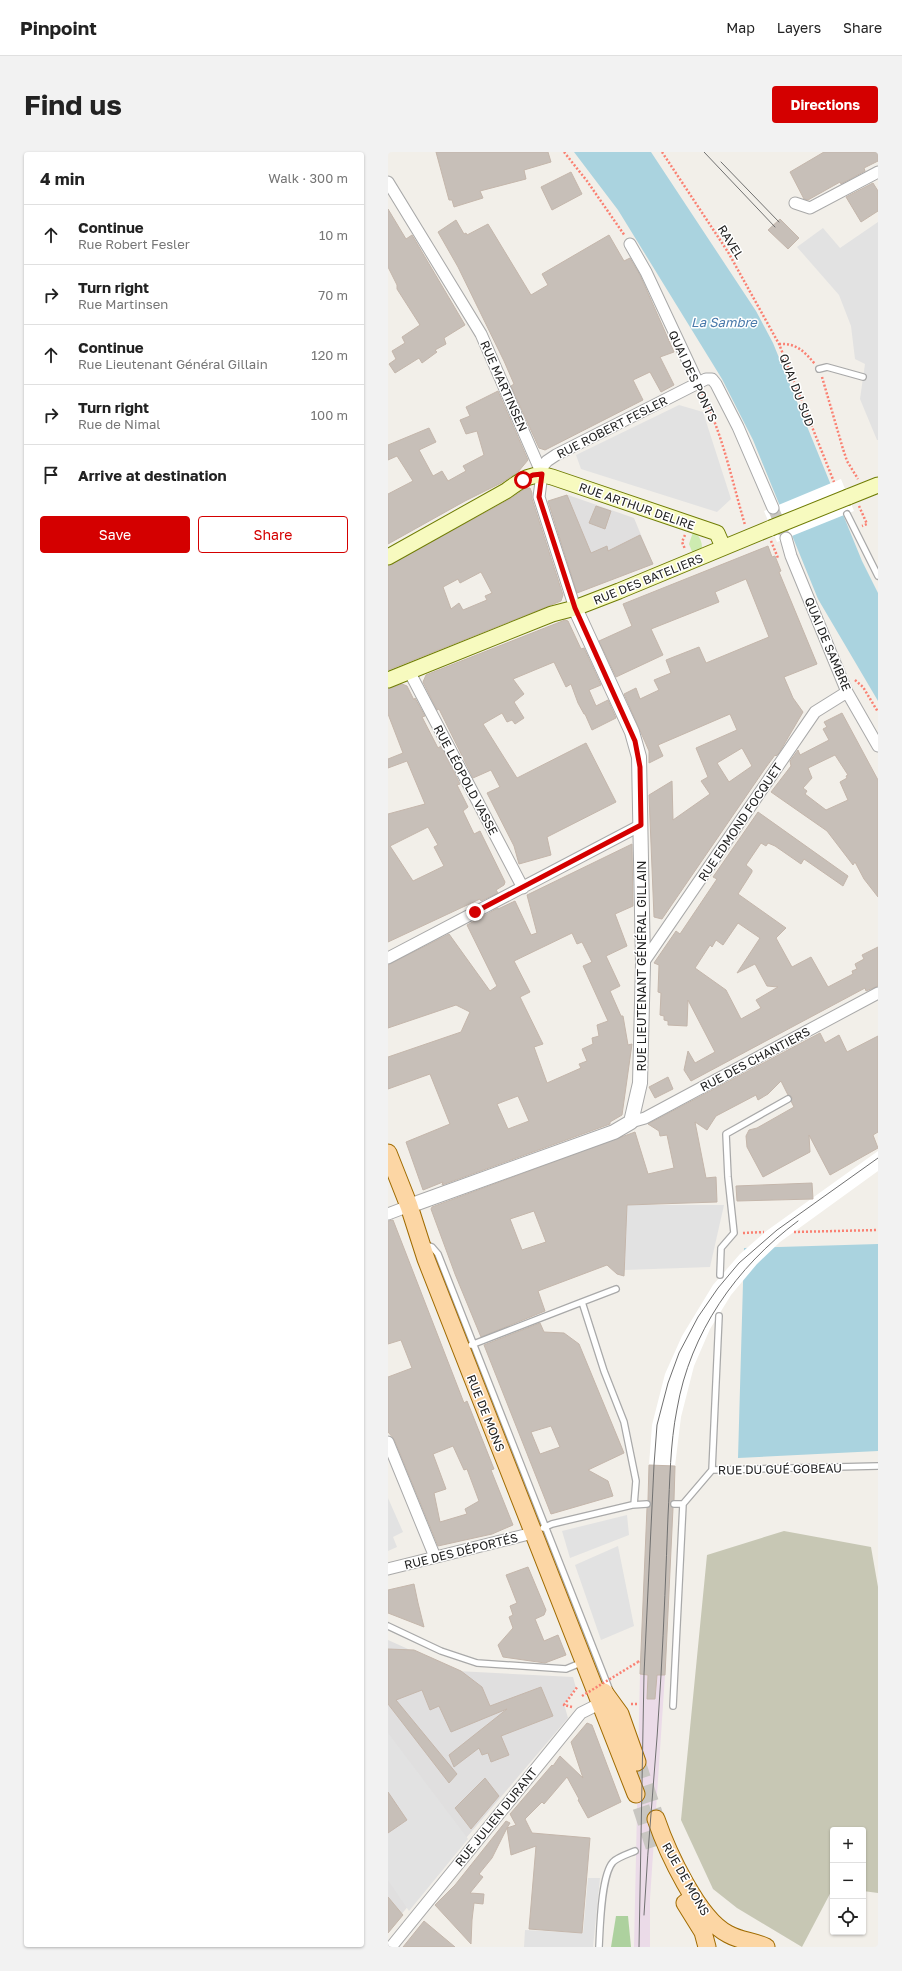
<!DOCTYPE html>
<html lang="en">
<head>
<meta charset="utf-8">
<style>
  :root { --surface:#fff; --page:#f2f2f2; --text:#222; --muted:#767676; --line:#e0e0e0; --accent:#d40000 }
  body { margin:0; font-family:"Golos Text",sans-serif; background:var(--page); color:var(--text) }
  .controls { position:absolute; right:12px; bottom:12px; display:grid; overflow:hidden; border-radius:4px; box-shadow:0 1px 3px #0004 }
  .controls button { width:36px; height:36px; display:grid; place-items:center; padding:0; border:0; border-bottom:1px solid var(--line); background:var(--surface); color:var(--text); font:20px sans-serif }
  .stop { position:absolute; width:12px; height:12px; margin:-9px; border:3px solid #d40000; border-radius:50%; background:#fff }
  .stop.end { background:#d40000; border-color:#fff; box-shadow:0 1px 4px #0008 }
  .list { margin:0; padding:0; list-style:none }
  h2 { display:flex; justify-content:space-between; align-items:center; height:52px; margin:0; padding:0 16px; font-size:17px }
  h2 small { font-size:13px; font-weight:400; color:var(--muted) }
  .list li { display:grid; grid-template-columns:26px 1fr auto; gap:12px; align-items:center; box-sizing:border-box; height:60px; padding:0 16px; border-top:1px solid var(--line) }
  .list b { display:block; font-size:15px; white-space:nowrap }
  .list p { margin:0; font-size:13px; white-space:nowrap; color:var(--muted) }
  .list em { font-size:13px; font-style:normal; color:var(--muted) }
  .actions { display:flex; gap:8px; padding:12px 16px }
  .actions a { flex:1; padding:9px 0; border:1px solid var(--accent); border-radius:4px; text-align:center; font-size:14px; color:var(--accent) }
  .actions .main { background:var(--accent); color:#fff }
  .icon { flex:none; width:22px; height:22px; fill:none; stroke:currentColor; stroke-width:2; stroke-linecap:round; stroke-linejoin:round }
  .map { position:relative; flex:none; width:490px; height:1795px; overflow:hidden; border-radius:4px }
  header { display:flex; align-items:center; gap:24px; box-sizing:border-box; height:56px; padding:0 20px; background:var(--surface); border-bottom:1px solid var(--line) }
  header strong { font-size:19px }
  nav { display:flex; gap:22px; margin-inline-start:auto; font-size:14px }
  .intro { display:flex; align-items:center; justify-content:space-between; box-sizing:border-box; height:96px; padding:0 24px }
  h1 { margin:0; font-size:28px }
  .button { padding:10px 18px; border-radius:4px; background:var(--accent); color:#fff; font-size:14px; font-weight:700 }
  main { display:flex; gap:24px; padding:0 24px }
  aside { flex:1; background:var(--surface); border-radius:4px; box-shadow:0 1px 3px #0004 }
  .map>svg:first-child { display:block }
  .residential { fill:#e0dfdf }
  .industrial { fill:#ebdbe8 }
  .construction { fill:#c7c7b4 }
  .grass { fill:#cdebb0 }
  .forest { fill:#add19e }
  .parking { fill:#e2e2e2 }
  .water { fill:#aad3df }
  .pier { fill:#fff }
  .building { fill:#c7bfb8; stroke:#c4b6ab; fill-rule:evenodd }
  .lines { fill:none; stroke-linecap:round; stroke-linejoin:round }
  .minor-tunnel { stroke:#c8c6c1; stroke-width:11; stroke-dasharray:11 5.5; stroke-linecap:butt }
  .primary-tunnel { stroke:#c8c6c1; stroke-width:17; stroke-dasharray:17 8; stroke-linecap:butt }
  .service-casing { stroke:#a9a9a9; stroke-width:8 }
  .minor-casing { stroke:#a9a9a9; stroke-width:13 }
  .tertiary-casing { stroke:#a9a9a9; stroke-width:16 }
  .secondary-casing { stroke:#707d05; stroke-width:17 }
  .primary-casing { stroke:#a06b00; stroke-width:19 }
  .path { stroke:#fa8072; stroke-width:2.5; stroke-dasharray:2 2; stroke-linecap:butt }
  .service { stroke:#fff; stroke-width:5.5 }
  .minor { stroke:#fff; stroke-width:11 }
  .tertiary { stroke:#fff; stroke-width:14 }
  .secondary { stroke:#f7fabf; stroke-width:15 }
  .primary { stroke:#fcd6a4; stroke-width:17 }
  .tram { stroke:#707070; stroke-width:1 }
  .secondary-bridge-casing { stroke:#707d05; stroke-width:17; stroke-linecap:butt }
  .path-bridge { stroke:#fa8072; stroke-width:2.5; stroke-dasharray:2 2; stroke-linecap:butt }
  .secondary-bridge { stroke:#f7fabf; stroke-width:15 }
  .route { stroke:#d40000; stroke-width:5 }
  .labels { text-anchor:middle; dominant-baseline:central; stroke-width:3; stroke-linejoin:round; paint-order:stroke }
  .street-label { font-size:12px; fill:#222; stroke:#fff }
  .water-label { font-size:13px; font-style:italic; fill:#4a7aab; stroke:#fff }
</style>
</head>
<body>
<header>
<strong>Pinpoint</strong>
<nav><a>Map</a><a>Layers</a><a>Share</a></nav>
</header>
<div class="intro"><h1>Find us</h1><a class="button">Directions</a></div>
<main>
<aside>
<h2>4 min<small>Walk · 300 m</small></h2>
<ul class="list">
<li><svg class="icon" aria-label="ahead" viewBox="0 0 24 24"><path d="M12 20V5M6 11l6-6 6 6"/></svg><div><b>Continue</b><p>Rue Robert Fesler</p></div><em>10 m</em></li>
<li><svg class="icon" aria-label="right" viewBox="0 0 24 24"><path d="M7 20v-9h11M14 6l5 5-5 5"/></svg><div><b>Turn right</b><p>Rue Martinsen</p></div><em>70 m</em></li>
<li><svg class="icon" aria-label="ahead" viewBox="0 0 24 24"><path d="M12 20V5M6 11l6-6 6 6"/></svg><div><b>Continue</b><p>Rue Lieutenant Général Gillain</p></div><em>120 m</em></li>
<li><svg class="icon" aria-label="right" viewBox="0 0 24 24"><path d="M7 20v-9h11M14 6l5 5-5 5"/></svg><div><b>Turn right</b><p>Rue de Nimal</p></div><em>100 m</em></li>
<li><svg class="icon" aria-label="arrive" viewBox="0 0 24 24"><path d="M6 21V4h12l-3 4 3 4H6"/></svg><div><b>Arrive at destination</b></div></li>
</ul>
<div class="actions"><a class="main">Save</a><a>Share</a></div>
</aside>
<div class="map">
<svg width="490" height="1795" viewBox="0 0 490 1795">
  <rect width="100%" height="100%" fill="#f2efe9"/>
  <path class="residential" d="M180,343L246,366L265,412L188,440L161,349Z
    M0,1488L69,1519L185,1525L188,1536L176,1552L180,1566L0,1778Z"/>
  <path class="industrial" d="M252,1522L260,1523V1528H269V1523H277L262,1747V1795H246Z"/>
  <path class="construction" d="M396,1379L483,1395L490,1435V1741L475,1739V1678H445V1736L414,1795L349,1756L325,1737L293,1668L319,1403Z"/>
  <path class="grass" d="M305,380C312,384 314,389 314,397L305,402L301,392Z"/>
  <path class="forest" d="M228,1764H240L243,1795H223Z"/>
  <path class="parking" d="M490,70V288H489L472,247L477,212L467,207L463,174L451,143L409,95L435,76L452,96Z
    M291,253L315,260L343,347L329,360L193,317L188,303Z
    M239,1053H336L322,1115L236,1118Z
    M0,1346L15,1380L5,1385L9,1395L0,1399Z
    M239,1363L241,1383L182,1406L174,1379Z
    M230,1394L246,1474L213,1488L187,1413Z
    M0,1581L80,1687L21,1759L0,1728V1677L17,1665L0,1640Z
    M200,1726H212L205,1795H136L137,1778L195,1781Z"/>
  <path class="water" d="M186,0H263L368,159L385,191L474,409L490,441V549L430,447L365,288L334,227L230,58Z
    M490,1092V1299L350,1306L356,1096Z"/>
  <path class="pier" d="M453,327L466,359L389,390L376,359Z
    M490,999V1019L392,1090L369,1112L343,1143L322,1177L306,1214L293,1265L287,1314L261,1313L264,1273L277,1222L294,1184L325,1133L352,1102L377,1080Z"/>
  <path class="building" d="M48,0H160L163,10L136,18L138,27L92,39L95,46L66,55L64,48H61Z
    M436,0H490V9L476,16L477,19L453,32L452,30L420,48L416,47L402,20Z
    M183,20L194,42L164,58L153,35Z
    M485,31L490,39V59L473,70L458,45Z
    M0,57L18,87L24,83L77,173L56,186L58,192L47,198L49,200L34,211L31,206L7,221L1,212L8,207L4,199L17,191L14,185L32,173L9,137V133L0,115Z
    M392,67L411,86L400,97L380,78Z
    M68,68L76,82L78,81L79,83L100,72L143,143L160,133L154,122L221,83L236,109L242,106L252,123L286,200L272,205L286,233L273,240L262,220L245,228L255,248L157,298L151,296L123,234L126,232L116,209L70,115L50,80Z
    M110,239L140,308L130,320L113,331L77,349L0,392V342L25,329L9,304L0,308V293L41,276L48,290L31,298L45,324L54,319L60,329L78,319L75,314L96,303L89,279L78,282L72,268L82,264L78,255Z
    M138,336H142L144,341V347L175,443L173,449L0,518V414L122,347ZM93,420L104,441L97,444L99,448L75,458L71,451L63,457L55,435L70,427L72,431Z
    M179,343L203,401L219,394L220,399L252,383L265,412L189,441L160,349Z
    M208,354L223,359L217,377L201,371Z
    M380,394L384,405L387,404L393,419L391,420L429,512L396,525L405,546L415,560L391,601L388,604L387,603L376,618L274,767L266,765L261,643L284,629L285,668L322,642L313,629L320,625L308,596L349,578L342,562L270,593L275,604L261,611V599L236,542L248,536L252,547L271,538L266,528L283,521L278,508L283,506L311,495L318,511L381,485L358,427L327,440L331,450L263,477L275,503L228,525L211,489L244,474L235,452ZM354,596L364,614L341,630L329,611Z
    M177,468L180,469L193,497L196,496L213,533L201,538L208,554L220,548L228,566L204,578L197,562H196L190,551L183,532L178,535L166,510L125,527L136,542L126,550L136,566L127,572L124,568L119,570L114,561L95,572L129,626L198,591L228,650L159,685L163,703L131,712L126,694L99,641L112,635L103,618L85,626L51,557L49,558L35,530L38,523L48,519Z
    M14,532L19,534L26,548L27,546L37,564L34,565L50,596L53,594L72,632L69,633L80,655L75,659L86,682L92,679L117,730L116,733L108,738L110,741L93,749L92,747L0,790V662L37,652L19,609L0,616V607L15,601L0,562V537ZM40,675L50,693L46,695L56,714L25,729L2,694Z
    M454,561L490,628V745L476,727L467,710L465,713L439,679L383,640L403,614L402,609L410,598L412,603L441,588L435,577L439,575L436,570ZM447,603L460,623L458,624L459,626L452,630L460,648L438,658L417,642L419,639L415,636L424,626L420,616Z
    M370,660L460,724L455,734L416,707L413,712L387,694L380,691L378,694L373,691L358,713L364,718V720L350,742L398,776L388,786L404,815L423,805L440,835L465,822L464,819L469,817L467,812L476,807L474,803L490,795V834L478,839L477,836L303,929L296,918L300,899L307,911L327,900L300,848L299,874L280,873V869L276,868V864L272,863L273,841L270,840L271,813L266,811L288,779L292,782L329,727L325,725ZM350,771L372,786L349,821L367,812L379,834L390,835L368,848L373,856L353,867L338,838L307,816L322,793L324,795L328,788L335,793Z
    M244,692L245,754L227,762L239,794L218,804L232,834L222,839L233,864H235L240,893L244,892L234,963L222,970V972L54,1033L55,1030L35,1038L18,990L62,972L42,922L0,937V905L73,880L82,860L68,853L0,876V813L61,782L102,839L109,834L79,773L110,756V757L127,749L143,783L149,781L139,743ZM184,781L189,792L194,790L204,810L195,814L220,869L209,873L211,884L204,886L205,892L194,897L199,909L191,912L193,916L159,931L146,895L155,892L132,845L142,840L126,809ZM130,944L141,969L120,977L109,952Z
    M432,881L437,891L451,883L459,900L490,884V980L485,983L490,996L442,1023L421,983L422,1000L375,1025L359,995L358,984L361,978L369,976L406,955L403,949L404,945L400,943L393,929L380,942L370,948L368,943L328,964L319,978L307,970L318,1026L328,1025L329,1050L239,1053L236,1124L229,1122L219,1113L150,1139L157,1159L93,1185L67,1122L43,1057L44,1055L247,980L260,1022L286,1016L279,983L272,984L271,979L260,972ZM146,1059L158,1090L134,1098L122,1067Z
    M280,925L285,937L267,946L261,935Z
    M424,1031L425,1047L349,1049L348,1034Z
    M5,1068L76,1251L79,1249L106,1317L103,1318L125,1373L104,1382L50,1394L6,1287L0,1280V1225L24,1216L13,1188L0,1192V1069ZM65,1294L76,1318L79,1317L91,1349L77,1357L79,1362L52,1370L46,1341L58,1337L45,1302Z
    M152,1171L156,1180L176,1181L191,1192L236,1301L200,1318L220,1329L225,1344L163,1362L96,1193ZM163,1274L172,1295L152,1302L143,1280Z
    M261,1313L287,1314L286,1348L282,1352L285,1356L277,1523H269L267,1547H259L260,1523L252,1522L259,1356L263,1352L260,1348Z
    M140,1415L158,1458L156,1463L147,1467L156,1489L170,1483L178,1503L157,1511L115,1505L110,1493L125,1476L121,1465L125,1463L122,1454L129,1451L118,1423Z
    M26,1432L30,1451L36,1475L0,1461V1438Z
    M0,1497L26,1498L73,1519L94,1535L102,1554L153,1535L165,1564L113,1584L121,1603L103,1610L100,1601L94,1603L91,1596L66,1615L61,1603L119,1557L63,1580L51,1554L42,1558L34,1538L8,1548L69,1622L61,1631L0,1552Z
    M199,1571L204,1573L233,1650L200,1666L190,1648L191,1647L179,1625L156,1652L154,1650L137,1667L144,1681L202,1686L194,1781L141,1777L148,1694L123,1703L119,1676L104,1706L91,1722L95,1725L82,1741L96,1742L95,1752L86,1751L84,1768L83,1792L47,1753L67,1733L118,1669L122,1671L119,1676L128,1673L122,1662L164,1613L165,1614L172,1604L195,1626L183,1590Z
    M97,1626L111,1644L83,1677L67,1656Z
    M0,1640L19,1668L0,1681Z
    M0,1745L15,1763L0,1781Z
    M36,1769L67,1795H15Z"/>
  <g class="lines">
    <path class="minor-tunnel" d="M385,356L398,386"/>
    <path class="primary-tunnel" d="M249,1610L268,1667
      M253,1655L266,1695"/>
    <g class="service-casing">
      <path id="service" d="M431,217L439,215L475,225
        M459,362L490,424
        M36,1092L44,1095L50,1102L222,1539
        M332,1123L333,1096L346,1081L340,1025L338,982L400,947
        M228,1137L194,1150L216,1219L236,1270L248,1329L246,1353
        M83,1193L194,1150
        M324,1318L331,1164
        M286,1352H295L324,1318L490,1314
        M155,1376L164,1372L244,1353L259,1352
        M0,1474L53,1499L89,1511L178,1517L195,1510
        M285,1554L295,1352
        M211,1795C212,1776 213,1723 225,1710C230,1705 240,1702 247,1699"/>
    </g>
    <g class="minor-casing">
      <path id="minor" d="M0,30L93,182L154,322
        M407,51L422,56L490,20
        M242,92L258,120L310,231
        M398,386L403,404L459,540L490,594
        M187,456L151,345L155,314L159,309L168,303L318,227H324L328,232L350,275L385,356
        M21,519L135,736
        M0,806L253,673
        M255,811L427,560L459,540
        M243,970L257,966L490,841
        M0,1062L21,1054
        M0,1290L47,1405
        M0,1417L145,1381
        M3,1795L193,1561L213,1551L218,1550"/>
    </g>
    <g class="tertiary-casing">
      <path id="tertiary" d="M21,1054L226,980L243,970L252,931L255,811L251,605L244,580L187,456"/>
    </g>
    <g class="secondary-casing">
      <path id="secondary" d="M460,345L490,333
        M0,405L118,339C133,328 145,319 164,325L329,381L335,395
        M0,528L164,462L187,456L231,439L383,376"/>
    </g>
    <g class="primary-casing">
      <path id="primary" d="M0,1001L21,1054L38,1107L248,1642
        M216,1540L232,1562L249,1610
        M268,1667C279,1699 310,1767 340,1782C352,1789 366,1789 378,1795
        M297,1751L315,1780L319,1795"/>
    </g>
    <path class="path" d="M176,0L199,29L237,84
      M274,0L340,100L391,192L446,330
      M391,192C408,191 416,199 427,212
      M434,225L455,297L459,309L470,327
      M314,241C335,283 344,329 357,373
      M471,354L479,372L474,374
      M297,383L294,390L297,397
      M383,389L390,406
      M467,528L475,535L490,560
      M406,1080L490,1078
      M355,1081L376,1080
      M250,1510L251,1509
      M243,1552H250
      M184,1555L176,1553L190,1534"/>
    <use href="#service" class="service"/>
    <use href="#minor" class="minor"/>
    <use href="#tertiary" class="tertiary"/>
    <use href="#secondary" class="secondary"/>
    <use href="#primary" class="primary"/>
    <path class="tram" d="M316,0L387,75
      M333,10L391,70
      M256,1763C260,1683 269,1603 273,1523C276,1470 278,1417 280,1364C282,1329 282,1292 289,1257C302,1181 348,1115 410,1069
      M251,1795L256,1522L266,1313L269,1273L280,1231L291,1201L310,1165L330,1136L351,1111L389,1078L490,1006"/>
    <g class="secondary-bridge-casing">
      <path id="secondary-bridge" d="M383,376L460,345"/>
    </g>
    <path class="path-bridge" d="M194,1544L250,1510"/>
    <use href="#secondary-bridge" class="secondary-bridge"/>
  </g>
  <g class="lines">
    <path class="route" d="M87,760L253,673L252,615L247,589L187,456L151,345L154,322L145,323L135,328"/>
  </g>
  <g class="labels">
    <g class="street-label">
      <text transform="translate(343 90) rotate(58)">RAVEL</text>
      <text transform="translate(305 224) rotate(65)">QUAI DES PONTS</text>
      <text transform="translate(116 234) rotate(66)">RUE MARTINSEN</text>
      <text transform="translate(409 238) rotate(69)">QUAI DU SUD</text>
      <text transform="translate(224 275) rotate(-27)">RUE ROBERT FESLER</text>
      <text transform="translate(249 354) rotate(19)">RUE ARTHUR DELIRE</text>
      <text transform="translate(260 427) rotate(-22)">RUE DES BATELIERS</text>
      <text transform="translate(440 492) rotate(67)">QUAI DE SAMBRE</text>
      <text transform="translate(78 628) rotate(62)">RUE LÉOPOLD VASSE</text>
      <text transform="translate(352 670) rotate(-56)">RUE EDMOND FOCQUET</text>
      <text transform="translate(253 814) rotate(-90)">RUE LIEUTENANT GÉNÉRAL GILLAIN</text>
      <text transform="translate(367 907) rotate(-28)">RUE DES CHANTIERS</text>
      <text transform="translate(98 1261) rotate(68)">RUE DE MONS</text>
      <text transform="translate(392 1317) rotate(-1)">RUE DU GUÉ GOBEAU</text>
      <text transform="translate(73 1399) rotate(-14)">RUE DES DÉPORTÉS</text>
      <text transform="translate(108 1665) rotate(-51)">RUE JULIEN DURANT</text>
      <text transform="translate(298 1727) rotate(60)">RUE DE MONS</text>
    </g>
    <g class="water-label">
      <text x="336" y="170">La Sambre</text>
    </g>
  </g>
</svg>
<div class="controls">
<button>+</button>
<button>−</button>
<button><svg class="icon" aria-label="locate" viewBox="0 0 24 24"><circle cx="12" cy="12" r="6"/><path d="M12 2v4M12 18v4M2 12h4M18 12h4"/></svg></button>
</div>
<div class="stop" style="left:135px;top:328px"></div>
<div class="stop end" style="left:87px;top:760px"></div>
</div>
</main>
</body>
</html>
